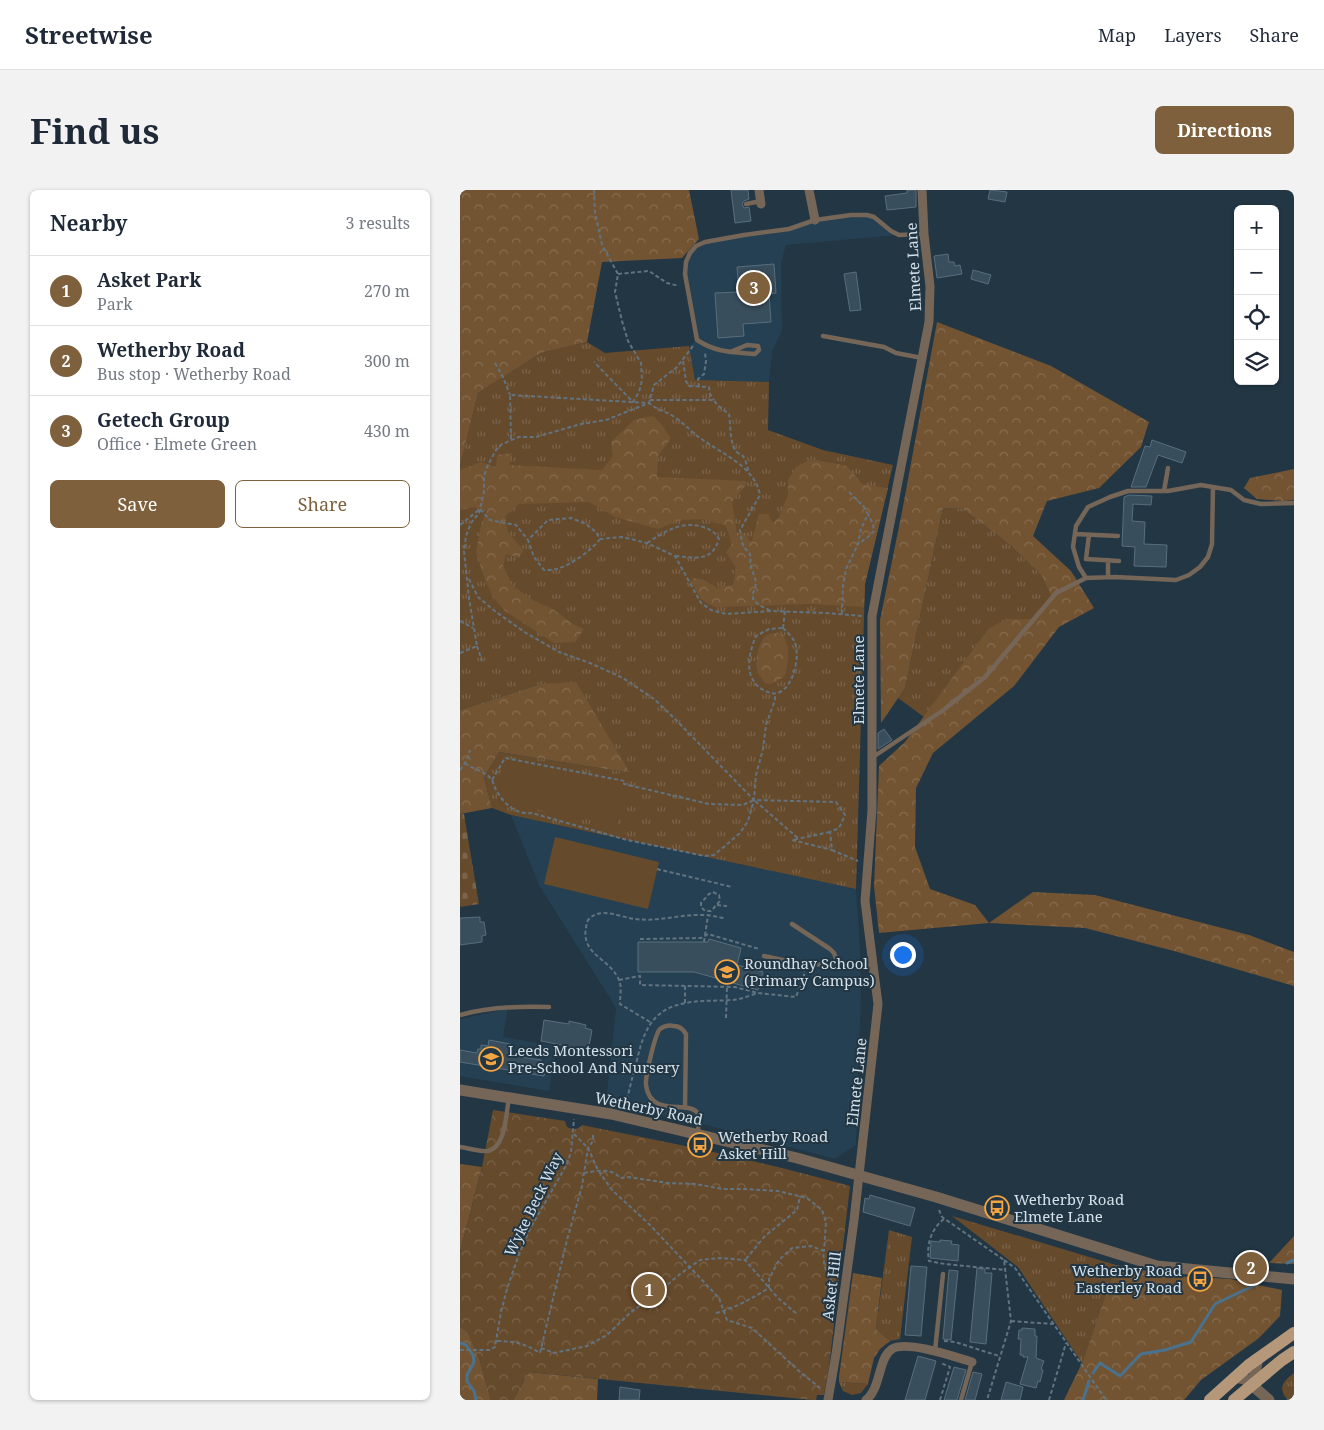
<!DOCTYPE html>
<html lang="en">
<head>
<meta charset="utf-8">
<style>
  :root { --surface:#fff; --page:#f2f2f3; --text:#1f2937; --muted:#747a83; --line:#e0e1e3; --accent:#7e603c }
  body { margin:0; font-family:"Noto Serif",serif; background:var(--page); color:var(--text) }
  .controls { position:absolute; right:15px; top:15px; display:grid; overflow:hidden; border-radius:8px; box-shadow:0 1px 4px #0004 }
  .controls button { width:45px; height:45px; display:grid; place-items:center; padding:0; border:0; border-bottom:1px solid var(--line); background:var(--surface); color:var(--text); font:25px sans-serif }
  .you { position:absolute; left:442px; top:764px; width:18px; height:18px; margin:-12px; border:4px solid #fff; border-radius:50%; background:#1a73e8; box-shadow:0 0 0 8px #1a73e833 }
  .badge { display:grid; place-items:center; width:32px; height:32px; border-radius:50%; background:var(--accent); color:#fff; font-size:16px; font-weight:700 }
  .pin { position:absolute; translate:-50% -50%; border:2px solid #fff; box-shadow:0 1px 5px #0006 }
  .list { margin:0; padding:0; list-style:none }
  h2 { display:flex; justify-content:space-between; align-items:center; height:65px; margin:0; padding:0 20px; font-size:21px }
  h2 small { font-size:16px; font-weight:400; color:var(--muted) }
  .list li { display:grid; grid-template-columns:32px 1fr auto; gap:15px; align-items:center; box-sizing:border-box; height:70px; padding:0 20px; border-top:1px solid var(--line) }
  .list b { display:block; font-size:19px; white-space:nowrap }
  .list p { margin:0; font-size:16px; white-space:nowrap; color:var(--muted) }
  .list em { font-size:16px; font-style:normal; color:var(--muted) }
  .actions { display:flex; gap:10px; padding:15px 20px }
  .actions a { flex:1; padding:11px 0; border:1px solid var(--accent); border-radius:8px; text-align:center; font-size:18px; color:var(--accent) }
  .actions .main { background:var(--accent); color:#fff }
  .icon { flex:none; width:28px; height:28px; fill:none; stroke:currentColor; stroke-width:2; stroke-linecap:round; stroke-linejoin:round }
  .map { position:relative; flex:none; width:834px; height:1210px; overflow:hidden; border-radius:8px }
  header { display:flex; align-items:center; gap:30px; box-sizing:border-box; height:70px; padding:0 25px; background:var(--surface); border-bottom:1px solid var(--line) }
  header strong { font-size:24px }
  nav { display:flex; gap:28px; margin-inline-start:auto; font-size:18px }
  .intro { display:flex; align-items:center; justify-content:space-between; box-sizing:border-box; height:120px; padding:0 30px }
  h1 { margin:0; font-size:35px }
  .button { padding:12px 22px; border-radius:8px; background:var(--accent); color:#fff; font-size:18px; font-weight:700 }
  main { display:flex; gap:30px; padding:0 30px }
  aside { flex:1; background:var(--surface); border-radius:8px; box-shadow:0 1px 4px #0004 }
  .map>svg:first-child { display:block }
  .built { fill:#244052 }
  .grass { fill:url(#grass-tufts) }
  .forest { fill:url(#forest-crowns) }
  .cemetery { fill:url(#cemetery-stones) }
  .park { fill:url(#park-crowns) }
  .pitch { fill:#664a2c }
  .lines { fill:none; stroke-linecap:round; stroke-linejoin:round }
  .stream { stroke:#49728e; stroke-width:3 }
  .building { fill:#394e5d; stroke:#586e7d }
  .path { stroke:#627380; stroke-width:2; stroke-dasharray:4 2.5; stroke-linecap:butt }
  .service { stroke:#756658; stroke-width:4.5 }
  .minor { stroke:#756658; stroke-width:9 }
  .tertiary { stroke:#756658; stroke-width:11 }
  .primary { stroke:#b5987a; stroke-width:12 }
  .labels { text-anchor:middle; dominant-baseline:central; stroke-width:4; stroke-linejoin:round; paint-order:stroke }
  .street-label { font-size:15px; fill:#d3e0e9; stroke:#223644 }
  .poi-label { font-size:15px; fill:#d3e0e9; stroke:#223644; text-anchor:start }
</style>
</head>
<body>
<header>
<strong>Streetwise</strong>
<nav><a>Map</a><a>Layers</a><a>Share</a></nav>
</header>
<div class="intro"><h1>Find us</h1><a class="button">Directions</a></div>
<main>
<aside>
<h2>Nearby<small>3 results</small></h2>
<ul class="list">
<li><span class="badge">1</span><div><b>Asket Park</b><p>Park</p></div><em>270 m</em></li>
<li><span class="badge">2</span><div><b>Wetherby Road</b><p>Bus stop · Wetherby Road</p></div><em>300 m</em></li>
<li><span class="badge">3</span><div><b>Getech Group</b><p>Office · Elmete Green</p></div><em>430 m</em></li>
</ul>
<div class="actions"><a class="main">Save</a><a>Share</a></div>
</aside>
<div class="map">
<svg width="834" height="1210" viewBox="0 0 834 1210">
  <defs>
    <pattern id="grass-tufts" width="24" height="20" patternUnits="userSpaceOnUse" patternTransform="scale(1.25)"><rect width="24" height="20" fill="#664a2c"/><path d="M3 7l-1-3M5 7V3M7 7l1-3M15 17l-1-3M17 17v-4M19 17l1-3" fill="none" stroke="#7b644b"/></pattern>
    <pattern id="forest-crowns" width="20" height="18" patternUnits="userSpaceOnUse" patternTransform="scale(1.25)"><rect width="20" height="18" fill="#735432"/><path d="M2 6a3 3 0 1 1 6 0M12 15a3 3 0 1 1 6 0" fill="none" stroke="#866c50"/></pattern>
    <pattern id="cemetery-stones" width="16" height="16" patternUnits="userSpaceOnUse" patternTransform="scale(1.25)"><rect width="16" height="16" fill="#664a2c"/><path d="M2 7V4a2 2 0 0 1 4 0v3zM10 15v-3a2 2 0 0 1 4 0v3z" fill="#7b644b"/></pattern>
    <pattern id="park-crowns" width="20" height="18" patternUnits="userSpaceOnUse" patternTransform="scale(1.25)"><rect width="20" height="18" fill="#664a2c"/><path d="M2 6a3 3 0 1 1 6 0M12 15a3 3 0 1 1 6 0" fill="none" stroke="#7b644b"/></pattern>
  </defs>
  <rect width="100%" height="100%" fill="#223644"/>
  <path class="built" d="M407,25L439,45L326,55L321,73L322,140L312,162L309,192L235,190L229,156L237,150L225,84L230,63L245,52L329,39L355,30Z
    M51,625L396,699L400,759L401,804L396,955L375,969L254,937L146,912L156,818L79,695Z
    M48,819L43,847L96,856L89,901L0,886V829Z"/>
  <path class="grass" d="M127,152L145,163L229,156L235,190L309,192L308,240L363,260L433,275L405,394L396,699L51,625L32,618L24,588L39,562L170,583L80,494L0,520V277L18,203L81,163Z
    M483,318L503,319L550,355L582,386L591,407L575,429L528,439L464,527L438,508L445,498Z
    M492,1026L656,1075L622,1173L558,1077Z
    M429,1040L452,1047L440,1149L430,1151L416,1139Z
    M834,1183V1209L832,1210H828C817,1199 823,1191 834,1183Z
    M379,1192L408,1194L401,1203L392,1205L383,1201Z"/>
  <path class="forest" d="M0,0H229L239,49L222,68L142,72L127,152L81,163L18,203L0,277Z
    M477,132L591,176L689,232L681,257L639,298L587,311L573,346L611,381L634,418L599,437L554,496L473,563L456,598L455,657L470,699L515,715L529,733L573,702L635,705L789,745L834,762V796L714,761L625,738L529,733L419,743L414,696L419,576L445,552L528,439L547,429H575L591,407L582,386L550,355L503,319L483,318L445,498L421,533L420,430L442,322Z
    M193,226L201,234L211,248L198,266L197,287L286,291V295L272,312L277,343H285L289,350L292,351L299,324H308L313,333L319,327L328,305V290L336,277L351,269L387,276L402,294L428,298L405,394L404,417L350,414L258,417C241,414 238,405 231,391L233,388L244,390L256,397L273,395L277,379L266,362L272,354L266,336L243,329L220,330L198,339L155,327L129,312L59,314L45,326L48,342L63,360L59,368L46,364L43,375L52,395L72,410L93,419L113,434L124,439L115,452L94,453L45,421L33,407L25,390L16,362L21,335L27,320L14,317L0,320V280L21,272L36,277L37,265L52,263L49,275L142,280L153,266L151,252L174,230Z
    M834,279V310L823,311L797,309L784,298L790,288Z
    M314,443L322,444C331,457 328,471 325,486C318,491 314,494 306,494C302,489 299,485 297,480C295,471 298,452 306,446C308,444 311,444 314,443Z
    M116,492L170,583L39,562L24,588L32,618L0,624V520L80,494Z
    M0,974L22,977L0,1062Z
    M834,1046V1074L809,1073Z
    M656,1075L712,1086L770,1089L822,1100L820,1126L799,1148L741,1190L724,1210H604L622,1173Z
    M393,1083L422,1088L416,1139L430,1151L420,1159L414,1168L408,1194L379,1192V1187Z
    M0,1137L8,1142L20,1171L31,1210H0Z
    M69,1182L138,1189L137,1210H53Z"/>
  <path class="cemetery" d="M0,624H4L19,714L0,717Z"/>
  <path class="park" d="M33,920L105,931L107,937C113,940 119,940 122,935C212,953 302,971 390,996L369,1177L364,1205H357L356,1210H352L69,1182L53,1210H31L20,1171L8,1142L0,1137V1062L22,977Z"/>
  <path class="pitch" d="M45,568L165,591L157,635L37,612Z
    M95,647L199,672L188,719L84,694Z"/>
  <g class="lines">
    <path class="stream" d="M827,1073L834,1070
      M0,1153L6,1155L13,1165L14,1172L7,1185V1191L14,1201L16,1210
      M633,1183L640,1173L660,1186L681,1164L705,1160L731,1152L755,1114L797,1094
      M623,1210L629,1191"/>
  </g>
  <path class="building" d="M271,0H288L289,9L284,11L282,14L284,18L289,17L291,31L275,33Z
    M447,0H456V17L427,20L425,6L447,3Z
    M530,0L547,2L545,12L528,9Z
    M488,64L489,72H494L495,76L500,75L502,84L477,88L474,66Z
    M314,74L316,103L309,104L311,132L283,134L284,146L258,148L255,103L279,102L277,77Z
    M513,80L531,85L528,94L511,89Z
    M396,82L401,120L390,121L384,84Z
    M692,250L726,262L722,273L698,265L686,297H671L685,256L690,257Z
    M669,305L692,306L691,315L673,314L672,331L685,332L684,354L707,355L706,377L674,376L675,357L662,356L664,307Z
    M424,539L432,550L418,559V543Z
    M20,727V732H24L26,745L22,746V752L0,755V728Z
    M249,749L281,758L277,775L303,782L298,800L234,782H178V752H248Z
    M84,830L109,834V831L126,835L125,838L132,840L129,856H126V858L116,857V858L81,851Z
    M29,850L50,854L48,865L81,870V873L86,874L84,886L0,872V860L17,863L18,859H21V855L28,856Z
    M410,1005L455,1018L450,1036L403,1022L405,1008L409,1009Z
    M480,1050L492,1051L491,1054L499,1055L498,1071L470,1068L471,1051L480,1052Z
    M451,1076L467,1077L461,1146L445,1145Z
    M517,1078L525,1079V1083H532L526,1154L510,1152Z
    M489,1080L498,1081L491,1150L483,1149Z
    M562,1138L575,1139V1146H577L576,1168L584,1171L581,1179L583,1180L580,1192L578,1191L576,1198L560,1194L568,1167H563V1165H560L561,1149H558L559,1140H562Z
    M458,1166L476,1171L465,1210H445Z
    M494,1177L506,1180L497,1210H484Z
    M513,1182L522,1184L515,1210H505Z
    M546,1192L563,1197L560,1210H541Z
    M160,1197L180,1200L179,1210H159Z"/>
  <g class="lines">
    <path class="path" d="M134,0L135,22L142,55L158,84L155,102L162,131L168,151L181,173L182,190L179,202L173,212L134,172
      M158,84L189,81L207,93L219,96
      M223,171L226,191L229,196L249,197L250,204L254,210
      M35,173L43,187L50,205
      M239,197L238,189L244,184L246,171L245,162
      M190,210H254L257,215L269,224C271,235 269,251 276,261C276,262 282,266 283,266C286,270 287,277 289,282
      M51,249L50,205L189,213L194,195L217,177L233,156
      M389,302L404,317L408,324L401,339L398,354L408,347L414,341L413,334L408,324
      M0,335L20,319L30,330L56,335L68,350
      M140,349C132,360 110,376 96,379C93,380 88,380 84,380L74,367L68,350L88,330L111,328L126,334L136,342L140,349L162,347L187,353L215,366L241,413L251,420L266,424L311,421L366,423L402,426
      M187,353C204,342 222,330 243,337C251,340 255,342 259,349C252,372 236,368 216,366
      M9,389L18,407L36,422L66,443L99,462L130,473L163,488L194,509L215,529L294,610L376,612L385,625L379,638L370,642L372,660L398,671
      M382,424L383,395L386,379L398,354
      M0,431L13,438
      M323,438C328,443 335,449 336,457C339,470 333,496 320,502C314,505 310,503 305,501C283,490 288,465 296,446L309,439Z
      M323,438L325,421
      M17,456L22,471
      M0,463L17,456L9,408L4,361L6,346L11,333L19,323L24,302V286L27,277L36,260L42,254L59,247H76L121,234L146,230L189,213C197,220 205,221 213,226C224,233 232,243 243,250C264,265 295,277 300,305L280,340L282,352L284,358L289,362L291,368L290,373L296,392L295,399L293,403V409L299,415L311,421
      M5,573C14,580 25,581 32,590C33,592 34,595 35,598C43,613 55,625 72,623L167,650L245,666L254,665L265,656L280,643L288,631L294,610L296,585L303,559L306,535L315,510V503
      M0,580L7,570L10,560
      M32,590L45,568L165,591L164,594L249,614L283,615L294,610L339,649
      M370,642L332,650L372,660
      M197,679L272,697
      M253,702L259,705L260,711L251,721H245L241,717V713L249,704Z
      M257,715L267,716
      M180,749L241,748L248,744L299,759
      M244,752L248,725
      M159,790L180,786V795L275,797L298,803L336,807L344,786V781
      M225,796V813
      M266,828L267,797
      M190,832L160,814C160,806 162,797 159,790C149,766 116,765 128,730C140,716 159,727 175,729C198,732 221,724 244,725C251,725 257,727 264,728
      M165,916C169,902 172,888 176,874C183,844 190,819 226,813C241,810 256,811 272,810C281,810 290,805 298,803
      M114,944L128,958L138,980L152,1000L189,1034L259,1108L267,1130L292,1138L339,1181L360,1198
      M124,983C136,981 151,977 160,988L168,987L208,993L236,994L262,999H285L318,1001L347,1008L362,1020L366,1032L364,1061
      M479,1020L482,1027L544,1070L551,1131L527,1210
      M484,1029C471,1039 466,1055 469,1071L485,1074L545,1080
      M286,1069L305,1046L337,1020L340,1006
      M544,1070L555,1078L646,1210
      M256,1123C276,1118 292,1108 309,1098V1089L319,1070L332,1058L351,1056L364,1061C362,1074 367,1084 374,1095
      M551,1131L593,1134
      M37,1151C55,1151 65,1154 80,1163L107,1050L122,996L128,958L133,951V945
      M484,1151L495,1152L539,1166
      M81,1158L94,1163L127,1156L147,1145L170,1123L200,1101L220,1084L240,1070L260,1068L285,1070L318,1108L337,1124
      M0,1160H30L35,1157L41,1122L47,1099L59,1064L70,1039L107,974L111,962L114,929
      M480,1210L490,1177L481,1173
      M589,1210L606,1153"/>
    <path class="service" d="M286,14L301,11
      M363,146L424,157L436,163L462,168
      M270,162L287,155L298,156L299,160L295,164C272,162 257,163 237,150L225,84L226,72L230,63L236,56L245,52L284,45L329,39L355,30L391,25H407L414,27L431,41L439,45L464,44
      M753,297L752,354L748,367L740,377L729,385L716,390L655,387L626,388L619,377L613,357L616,336L628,317L650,307L668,301H708L741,295L771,300L784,310L801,314L834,313
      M704,301L708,278
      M615,344L658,346
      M629,345L626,369L659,371
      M648,387V370
      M413,567L482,521L525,487L596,403L626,388
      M332,734L370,759L374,763L378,774
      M304,766L341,774L413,775
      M0,825C29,817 60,816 89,817
      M225,918L226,844C223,839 220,836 214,836C209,835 204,836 200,839C195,844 185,887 186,895C190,929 231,909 238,924C240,929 238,937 238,943
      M0,957C8,958 20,962 28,961C46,957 46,923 49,908
      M475,1161L483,1084
      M501,1210L512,1172"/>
    <path class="minor" d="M299,0L301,14
      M349,0L355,30
      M368,1210L376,1164L394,1030L418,814L405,711L412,620V426L469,132L470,96L464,44L462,0
      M406,1210C416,1202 418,1187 422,1175C424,1169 426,1163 432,1159C447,1150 495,1167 512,1172"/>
    <path class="tertiary" d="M0,900L151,924L337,968L476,1007L697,1076L834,1089
      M775,1187L785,1189L809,1210
      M792,1195L798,1168"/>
    <path class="primary" d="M750,1210L789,1175L834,1143
      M774,1210L822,1170L834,1162"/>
  </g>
  <defs>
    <g id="school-ring" transform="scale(1.25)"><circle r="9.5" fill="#223644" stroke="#f3a443" stroke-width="1.5"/><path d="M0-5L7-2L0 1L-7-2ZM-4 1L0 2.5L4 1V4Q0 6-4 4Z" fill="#f3a443"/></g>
    <g id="bus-ring" transform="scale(1.25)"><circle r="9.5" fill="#223644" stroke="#f3a443" stroke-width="1.5"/><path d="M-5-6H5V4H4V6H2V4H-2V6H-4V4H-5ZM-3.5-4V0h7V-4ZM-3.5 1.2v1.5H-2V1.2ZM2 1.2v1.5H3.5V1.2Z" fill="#f3a443"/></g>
  </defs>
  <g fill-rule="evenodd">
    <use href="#school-ring" x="267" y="782"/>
    <use href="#school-ring" x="31" y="869"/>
    <use href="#bus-ring" x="240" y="955"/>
    <use href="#bus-ring" x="537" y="1018"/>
    <use href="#bus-ring" x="740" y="1089"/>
  </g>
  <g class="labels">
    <g class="street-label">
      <text transform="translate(453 77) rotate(-93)">Elmete Lane</text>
      <text transform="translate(398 490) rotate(-90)">Elmete Lane</text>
      <text transform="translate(396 892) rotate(-84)">Elmete Lane</text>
      <text transform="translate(189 918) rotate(12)">Wetherby Road</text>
      <text transform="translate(73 1014) rotate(-64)">Wyke Beck Way</text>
      <text transform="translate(371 1096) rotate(-83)">Asket Hill</text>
    </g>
    <g class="poi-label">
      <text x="284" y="773">Roundhay School<tspan x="284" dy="17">(Primary Campus)</tspan></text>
      <text x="48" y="860">Leeds Montessori<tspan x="48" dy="17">Pre-School And Nursery</tspan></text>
      <text x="258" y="946">Wetherby Road<tspan x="258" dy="17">Asket Hill</tspan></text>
      <text x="554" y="1009">Wetherby Road<tspan x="554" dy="17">Elmete Lane</tspan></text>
      <text x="722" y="1080" text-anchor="end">Wetherby Road<tspan x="722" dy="17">Easterley Road</tspan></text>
    </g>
  </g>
</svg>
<div class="controls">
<button>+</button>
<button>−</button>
<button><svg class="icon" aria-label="locate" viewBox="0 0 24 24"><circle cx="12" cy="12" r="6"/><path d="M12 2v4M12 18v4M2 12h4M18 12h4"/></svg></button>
<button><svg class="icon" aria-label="layers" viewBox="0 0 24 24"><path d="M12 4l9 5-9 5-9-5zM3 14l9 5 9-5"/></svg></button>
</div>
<div class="you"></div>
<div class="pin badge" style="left:189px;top:1100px">1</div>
<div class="pin badge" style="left:791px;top:1078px">2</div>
<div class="pin badge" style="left:294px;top:98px">3</div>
</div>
</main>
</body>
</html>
